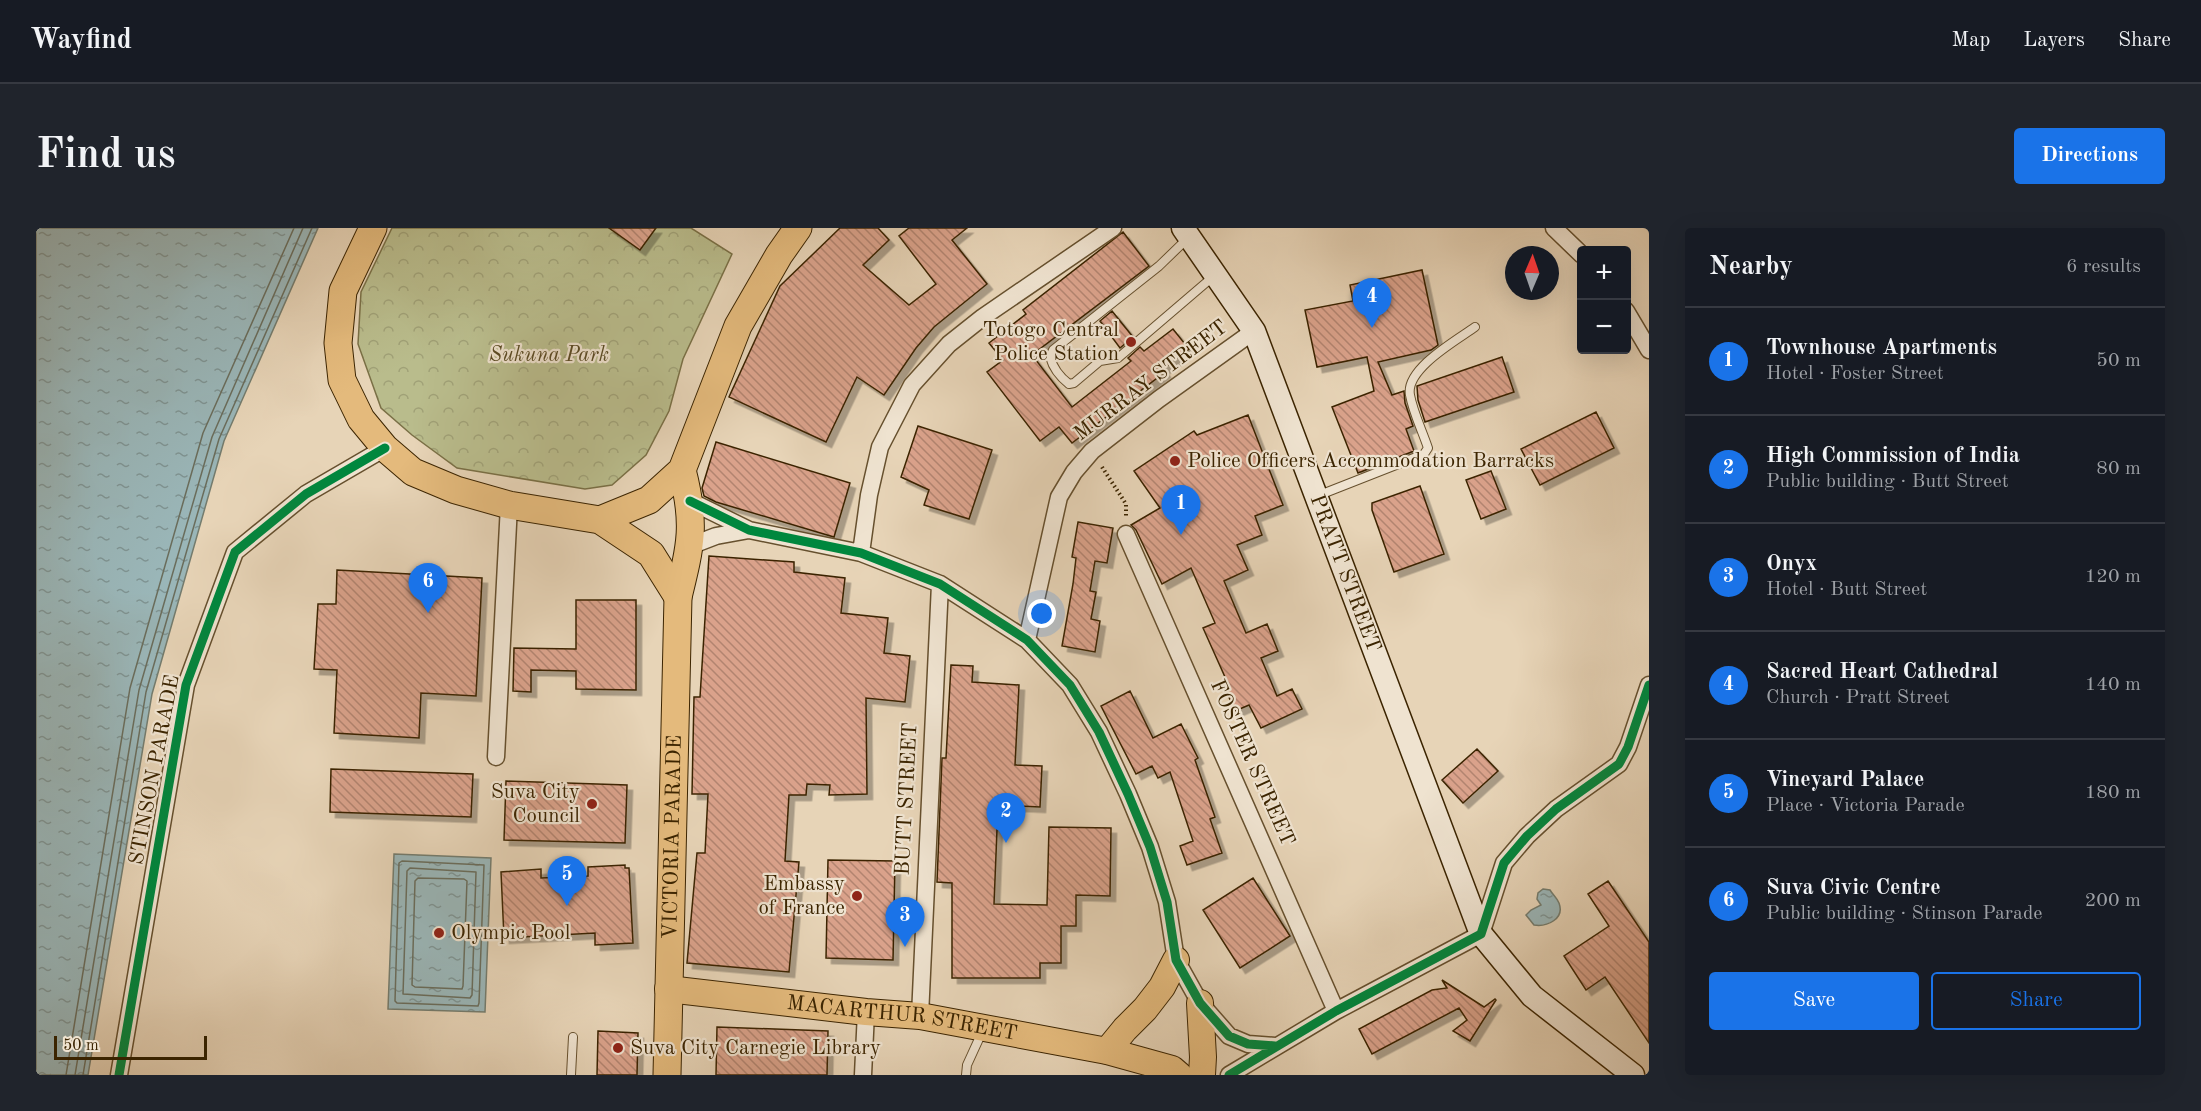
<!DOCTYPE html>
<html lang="en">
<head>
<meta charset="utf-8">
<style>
  :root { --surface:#171b24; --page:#20242c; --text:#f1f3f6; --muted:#9ea1a6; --line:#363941; --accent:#1a73e8 }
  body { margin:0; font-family:"Old Standard TT",serif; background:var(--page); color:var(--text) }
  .controls { position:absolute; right:18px; top:18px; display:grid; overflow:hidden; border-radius:6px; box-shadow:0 6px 24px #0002 }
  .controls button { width:54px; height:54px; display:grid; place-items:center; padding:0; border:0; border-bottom:2px solid var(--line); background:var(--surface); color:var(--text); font:30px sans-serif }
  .compass { position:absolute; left:1469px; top:18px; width:54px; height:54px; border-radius:50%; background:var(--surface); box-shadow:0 6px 24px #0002; rotate:2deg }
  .scale { position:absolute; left:18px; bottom:15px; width:153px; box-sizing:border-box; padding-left:6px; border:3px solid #3b2400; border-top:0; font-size:16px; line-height:21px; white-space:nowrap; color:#3b2400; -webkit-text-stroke:4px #efe3d0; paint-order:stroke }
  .you { position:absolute; left:1006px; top:386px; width:21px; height:21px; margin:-15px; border:4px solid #fff; border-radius:50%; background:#1a73e8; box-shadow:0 0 0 9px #1a73e833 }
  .badge { display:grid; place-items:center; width:39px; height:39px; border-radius:50%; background:var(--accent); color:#fff; font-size:20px; font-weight:700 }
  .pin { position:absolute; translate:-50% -50px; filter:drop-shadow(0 2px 3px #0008) }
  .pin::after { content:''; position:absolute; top:32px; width:21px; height:18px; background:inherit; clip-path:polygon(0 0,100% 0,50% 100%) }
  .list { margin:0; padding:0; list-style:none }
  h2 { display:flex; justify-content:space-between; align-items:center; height:78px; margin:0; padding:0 24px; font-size:26px }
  h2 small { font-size:20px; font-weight:400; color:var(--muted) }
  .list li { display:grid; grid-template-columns:39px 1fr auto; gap:18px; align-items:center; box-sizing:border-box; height:108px; padding:0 24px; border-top:2px solid var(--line) }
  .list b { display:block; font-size:22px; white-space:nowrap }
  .list p { margin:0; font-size:20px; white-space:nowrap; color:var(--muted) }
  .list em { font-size:20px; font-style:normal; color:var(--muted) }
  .actions { display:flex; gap:12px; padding:18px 24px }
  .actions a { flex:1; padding:14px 0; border:2px solid var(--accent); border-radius:6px; text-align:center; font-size:21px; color:var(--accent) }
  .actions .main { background:var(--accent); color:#fff }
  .map { position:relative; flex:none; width:1613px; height:847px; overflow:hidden; border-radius:6px }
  header { display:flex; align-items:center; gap:36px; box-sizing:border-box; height:84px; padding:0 30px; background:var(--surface); border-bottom:2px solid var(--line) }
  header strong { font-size:28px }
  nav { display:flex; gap:33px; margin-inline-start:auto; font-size:21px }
  .intro { display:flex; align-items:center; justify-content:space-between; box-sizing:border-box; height:144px; padding:0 36px }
  h1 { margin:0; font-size:42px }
  .button { padding:15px 27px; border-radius:6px; background:var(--accent); color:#fff; font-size:21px; font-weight:700 }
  main { display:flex; gap:36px; padding:0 36px }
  aside { flex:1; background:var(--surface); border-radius:6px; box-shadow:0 6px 24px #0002 }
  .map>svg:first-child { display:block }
  .park { fill:url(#park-crowns); stroke:#7a7046; stroke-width:1.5 }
  .water { fill:url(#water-ripples); stroke:#747c6e; stroke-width:1.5 }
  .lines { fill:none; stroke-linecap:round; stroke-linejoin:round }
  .shore { stroke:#6a6d5c; stroke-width:1.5 }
  .building { fill:url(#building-back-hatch); stroke:#3b2400; stroke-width:1.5; filter:url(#shadow) }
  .service-casing { stroke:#66502e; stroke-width:10 }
  .minor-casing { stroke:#66502e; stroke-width:19 }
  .secondary-casing { stroke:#3b2400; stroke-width:25 }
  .primary-casing { stroke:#3b2400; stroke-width:28 }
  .trunk-casing { stroke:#3b2400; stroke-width:29 }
  .path { stroke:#3b2400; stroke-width:4; stroke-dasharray:1.5 3; stroke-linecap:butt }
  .service { stroke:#efe3d0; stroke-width:8 }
  .minor { stroke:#efe3d0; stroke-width:16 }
  .secondary { stroke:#efe3d0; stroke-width:22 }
  .primary { stroke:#e4ba7c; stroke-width:26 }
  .trunk { stroke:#e4ba7c; stroke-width:27 }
  .cycleway-casing { stroke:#efe3d0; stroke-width:13 }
  .cycleway { stroke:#00873e; stroke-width:9 }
  .poi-dot { fill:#8f2418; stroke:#efe3d0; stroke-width:2 }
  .labels { text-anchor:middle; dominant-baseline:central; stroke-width:4.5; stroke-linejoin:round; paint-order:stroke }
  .poi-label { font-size:21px; fill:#3b2400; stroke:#efe3d0; text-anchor:end }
  .park-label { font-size:21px; font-style:italic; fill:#5a4a23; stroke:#efe3d0 }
  .street-label { font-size:21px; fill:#3b2400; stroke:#efe3d0 }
</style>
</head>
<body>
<header>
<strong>Wayfind</strong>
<nav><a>Map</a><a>Layers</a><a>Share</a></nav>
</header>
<div class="intro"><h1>Find us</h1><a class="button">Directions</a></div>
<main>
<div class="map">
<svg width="1613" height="847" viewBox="0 0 1613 847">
  <defs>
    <pattern id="park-crowns" width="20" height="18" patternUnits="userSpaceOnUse" patternTransform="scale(1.5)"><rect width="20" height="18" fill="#b9bc8c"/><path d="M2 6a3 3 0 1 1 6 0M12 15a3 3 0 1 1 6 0" fill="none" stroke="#a0a177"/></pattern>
    <pattern id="water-ripples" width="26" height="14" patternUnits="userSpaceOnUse" patternTransform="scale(1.5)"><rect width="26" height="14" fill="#9ab6b8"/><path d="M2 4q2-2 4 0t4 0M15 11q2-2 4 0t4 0" fill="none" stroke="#7f9493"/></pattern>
    <pattern id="building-back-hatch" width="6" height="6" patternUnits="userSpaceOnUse" patternTransform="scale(1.5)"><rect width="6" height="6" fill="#daa28b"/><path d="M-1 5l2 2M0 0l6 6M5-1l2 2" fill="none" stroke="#b2846f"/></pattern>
    <filter id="shadow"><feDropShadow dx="5.5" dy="5.5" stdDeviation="0" flood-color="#0004"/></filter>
  </defs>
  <rect width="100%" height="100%" fill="#e7d4b7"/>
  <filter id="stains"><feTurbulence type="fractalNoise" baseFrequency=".00333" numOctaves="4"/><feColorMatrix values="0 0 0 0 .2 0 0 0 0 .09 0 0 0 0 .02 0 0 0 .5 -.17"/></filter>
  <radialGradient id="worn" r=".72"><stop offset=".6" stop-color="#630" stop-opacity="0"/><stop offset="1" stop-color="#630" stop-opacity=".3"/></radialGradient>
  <path class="park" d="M356,0H655L696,26L647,131L633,183L610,227L576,257L549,261L421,240L376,207L345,180L322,116L325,64Z"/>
  <path class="water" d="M0,0H282L188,213L116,466L52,847H0Z
    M358,626L455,630L449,784L352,781Z
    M1507,661L1514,662C1517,667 1521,670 1523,675C1529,691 1511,699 1498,697L1490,687L1495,682L1505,677L1501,671L1502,665Z"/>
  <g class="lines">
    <path class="shore" d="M366,633L448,637L443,775L442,778L361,775L359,773L363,635Z
      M374,640L440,644L436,767L434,770L367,766L371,643Z
      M382,650L428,651L431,653L427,758L426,761L379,759L376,757L379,653Z
      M30,847L94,460L167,205L258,0
      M39,847L103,462L176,209L267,0
      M47,847L110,464L183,211L276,0"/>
  </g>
  <path class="building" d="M573,0H620L604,22Z
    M804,0H842L853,12L827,37L873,77L900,56L863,8L873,0H931L916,12L951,56L898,99L880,120L848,167L821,149L790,214L693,169L744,58Z
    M1087,4L1113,38L996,127L1036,179L1095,133L1092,130L1104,119L1108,123L1137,101L1153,121L1127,141L1129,144L1036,215L1023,199L1004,213L951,144L967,132L953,115L990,86L987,82Z
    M1386,42L1402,117L1395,122L1342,134L1356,167L1368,163L1369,175L1377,198L1370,201L1378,223L1322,245L1296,179L1338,163L1331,129L1281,139L1269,82L1317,73L1314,57Z
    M1076,83L1097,109L1084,120L1064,93Z
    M1466,129L1478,164L1389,194L1382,172L1381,158Z
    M1560,184L1578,220L1504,257L1485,221Z
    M1212,187L1247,277L1219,288L1226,307L1201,317L1212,342L1188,353L1210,405L1231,396L1242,423L1225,430L1241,468L1256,461L1266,481L1225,500L1213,477L1199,483L1189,460L1193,458L1167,400L1179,395L1155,340L1126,356L1100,302L1095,297L1124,280L1098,243L1158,203L1161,207Z
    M882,198L956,222L933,291L888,277L893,262L865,249Z
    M680,214L814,255L798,309L680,274L668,268L666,260Z
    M1455,243L1470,281L1445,291L1430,252Z
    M1384,258L1408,326L1358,344L1336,282V275Z
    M1042,294L1077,300L1071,335L1059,333L1054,363L1060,364L1055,391L1064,393L1059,424L1026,418L1037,356L1040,330L1036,329Z
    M673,328L758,334V344L809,350L805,385L852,390L848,425L874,428L869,474L830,470L831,566L793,567L794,557L771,556L770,567H753L749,633L763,634L753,744L651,735L661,625H669L672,566H656L658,469H664Z
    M301,342L446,350L440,468L385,465L383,510L298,505L301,442L278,441L282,376H300Z
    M540,372H600V462L540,461V443L495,442V464L477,463L478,420L540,421Z
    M915,437L937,438L936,454L983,457L979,537L1006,538L1004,579L962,577L958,676L1011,677L1013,599L1075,600L1074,668L1040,667V698H1025V735H1004V750H916V655L901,654L906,530H910Z
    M1094,463L1117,510L1145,496L1162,530L1159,532L1179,589L1174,591L1186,625L1151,637L1144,618L1157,613L1134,544L1122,550L1116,538L1100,546L1065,478Z
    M1441,521L1462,543L1427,575L1406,552Z
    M295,541L437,546L435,589L294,584Z
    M470,553L591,557L589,615L468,612Z
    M792,632L859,633L857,732L790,730Z
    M589,637V640H593L597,715L559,717V705L468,710L465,644L505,641V650L552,648V639Z
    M1217,650L1254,708L1204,740L1167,682Z
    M1572,653L1613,714V815L1569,749L1550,762L1528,728L1573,698L1552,666Z
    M1406,752L1448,779L1459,771L1460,772L1434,813L1417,803L1431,792L1423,780L1336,826L1323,801L1396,762L1411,760Z
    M681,799L792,803L791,847H680Z
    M562,803L602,805L601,847H561Z"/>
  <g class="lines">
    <g class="service-casing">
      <path id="service" d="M1153,9L1123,38L1017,122L1014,129C1017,140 1024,149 1033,156L1038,155L1064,133L1082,130L1179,47
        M1281,268L1388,226L1392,220C1386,202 1377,184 1374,167C1369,141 1421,112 1439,99
        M535,847L537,809
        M930,847L931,837L947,802"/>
    </g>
    <g class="minor-casing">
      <path id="minor" d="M1518,0L1546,27
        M1590,83L1613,122
        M654,273L713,302L825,325L904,356L991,412L1034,457L1063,504L1092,566L1114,619L1131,674L1140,732L1164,775L1193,808L1212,816L1239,818
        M1090,306L1300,783
        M654,318L680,308L713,302
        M825,325L833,267L844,219L876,157L913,116L947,89L1077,0
        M991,412L1023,269L1038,244L1056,223L1123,171L1218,103
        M460,529L473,277
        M884,788L904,356
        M83,847L150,457L199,324L270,266L349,220
        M827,847L830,784
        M1193,847L1300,783L1445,706L1468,635L1491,608L1520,581L1583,536L1592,519L1613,457"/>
    </g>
    <g class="secondary-casing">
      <g id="secondary">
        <path id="s1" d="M1147,0L1218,103L1445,706L1496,768L1597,847"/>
      </g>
    </g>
    <g class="primary-casing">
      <g id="primary">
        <path id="s2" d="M632,761L830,784L884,788L1071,823L1136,841L1143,847"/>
        <path d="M1164,775L1167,829L1166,847"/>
        <path d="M1071,823L1089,801L1109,781L1126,759L1140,732"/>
      </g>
    </g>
    <g class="trunk-casing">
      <g id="trunk">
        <path d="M337,0L307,63L302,115L306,152L325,191L349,220L377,244L420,262L473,277L564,292L615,326L642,369"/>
        <path d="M564,292L613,272L646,242L702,98L743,27L762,0"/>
        <path id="s3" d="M631,847L642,369C655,316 660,296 646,242"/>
      </g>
    </g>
    <path class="path" d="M1066,239L1090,276V290"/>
    <use href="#service" class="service"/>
    <use href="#minor" class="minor"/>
    <use href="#secondary" class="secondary"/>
    <use href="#primary" class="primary"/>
    <use href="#trunk" class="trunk"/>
    <g class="cycleway-casing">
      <path id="cycleway" d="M654,273L713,302L825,325L904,356L991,412L1034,457L1063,504L1092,566L1114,619L1131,674L1140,732L1164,775L1193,808L1212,816L1239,818
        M83,847L150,457L199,324L270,266L349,220
        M1193,847L1300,783L1445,706L1468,635L1491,608L1520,581L1583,536L1592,519L1613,457"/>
    </g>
    <use href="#cycleway" class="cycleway"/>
  </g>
  <g class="poi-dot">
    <circle cx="1095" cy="114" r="6"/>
    <circle cx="1139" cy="233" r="6"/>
    <circle cx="556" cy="576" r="6"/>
    <circle cx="821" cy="668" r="6"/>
    <circle cx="403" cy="705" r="6"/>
    <circle cx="582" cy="820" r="6"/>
  </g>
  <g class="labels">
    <g class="poi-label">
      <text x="1083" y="102">Totogo Central<tspan x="1083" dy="24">Police Station</tspan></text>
      <text x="1151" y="233" text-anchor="start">Police Officers Accommodation Barracks</text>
      <text x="544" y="564">Suva City<tspan x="544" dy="24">Council</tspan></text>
      <text x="809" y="656">Embassy<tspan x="809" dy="24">of France</tspan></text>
      <text x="415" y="705" text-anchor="start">Olympic Pool</text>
      <text x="594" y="820" text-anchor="start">Suva City Carnegie Library</text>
    </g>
    <g class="park-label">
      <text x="513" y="127">Sukuna Park</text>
    </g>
    <g class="street-label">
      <text transform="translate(1115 153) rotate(-37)">MURRAY STREET</text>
      <text stroke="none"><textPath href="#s1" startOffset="384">PRATT STREET</textPath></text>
      <text transform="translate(1216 535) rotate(66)">FOSTER STREET</text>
      <text transform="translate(119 542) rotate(-79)">STINSON PARADE</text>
      <text transform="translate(871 571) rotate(-87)">BUTT STREET</text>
      <text stroke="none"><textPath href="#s3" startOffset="238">VICTORIA PARADE</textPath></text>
      <text stroke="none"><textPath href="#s2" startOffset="236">MACARTHUR STREET</textPath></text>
    </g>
  </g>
  <rect width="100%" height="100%" filter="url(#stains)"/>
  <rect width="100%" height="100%" fill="url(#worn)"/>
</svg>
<div class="controls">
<button>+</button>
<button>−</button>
</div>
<svg class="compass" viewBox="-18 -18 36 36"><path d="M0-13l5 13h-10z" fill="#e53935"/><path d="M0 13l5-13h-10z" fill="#9ea1a6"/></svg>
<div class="scale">50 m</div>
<div class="you"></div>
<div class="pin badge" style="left:1145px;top:307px">1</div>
<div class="pin badge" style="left:970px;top:615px">2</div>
<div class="pin badge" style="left:869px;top:719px">3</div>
<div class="pin badge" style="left:1336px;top:100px">4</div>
<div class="pin badge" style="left:531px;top:678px">5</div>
<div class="pin badge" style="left:392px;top:385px">6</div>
</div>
<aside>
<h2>Nearby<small>6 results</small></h2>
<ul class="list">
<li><span class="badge">1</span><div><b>Townhouse Apartments</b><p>Hotel · Foster Street</p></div><em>50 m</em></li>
<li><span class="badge">2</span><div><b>High Commission of India</b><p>Public building · Butt Street</p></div><em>80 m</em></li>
<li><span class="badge">3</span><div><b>Onyx</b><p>Hotel · Butt Street</p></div><em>120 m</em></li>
<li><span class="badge">4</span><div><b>Sacred Heart Cathedral</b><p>Church · Pratt Street</p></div><em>140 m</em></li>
<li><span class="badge">5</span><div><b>Vineyard Palace</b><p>Place · Victoria Parade</p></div><em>180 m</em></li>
<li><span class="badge">6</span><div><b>Suva Civic Centre</b><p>Public building · Stinson Parade</p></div><em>200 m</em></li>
</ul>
<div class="actions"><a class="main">Save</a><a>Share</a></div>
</aside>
</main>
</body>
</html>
